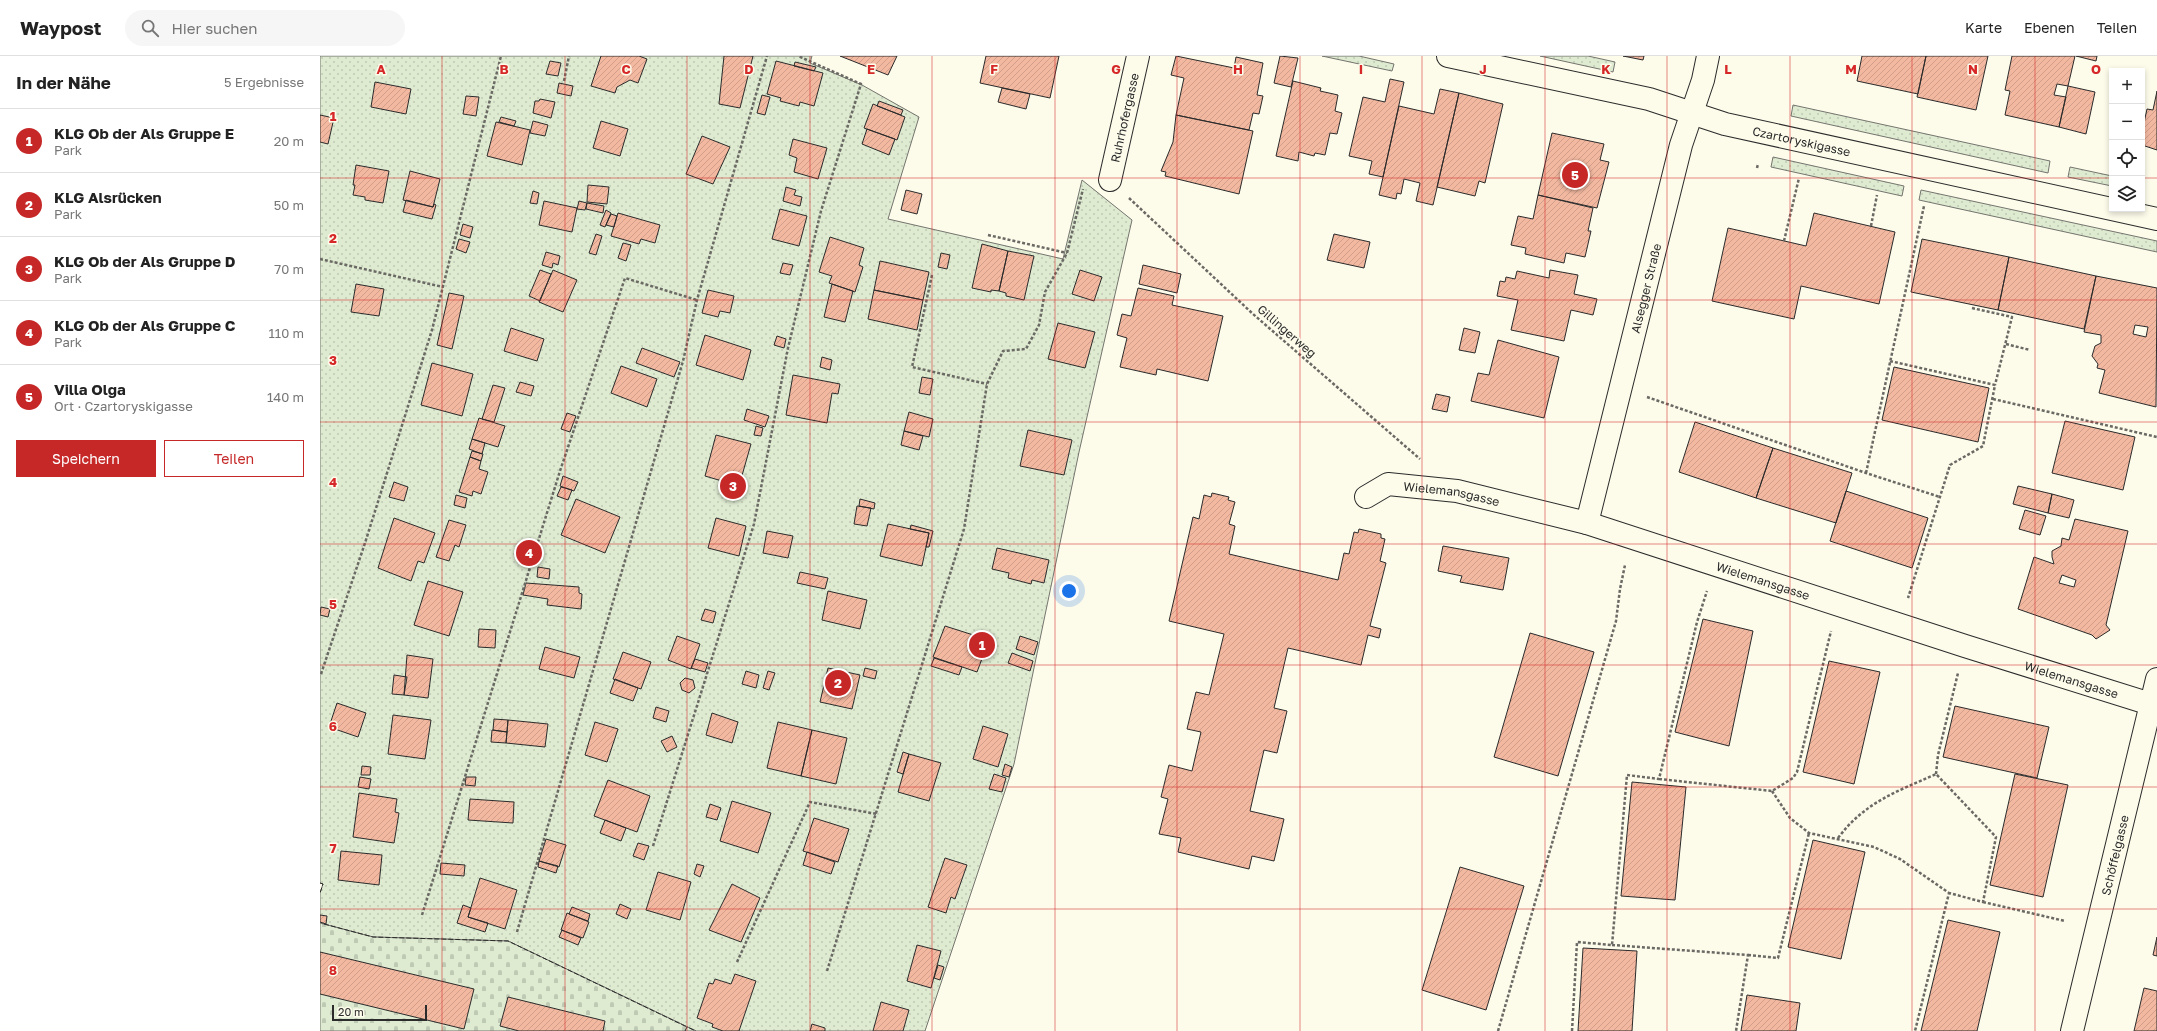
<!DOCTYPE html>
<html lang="de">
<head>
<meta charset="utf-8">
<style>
  :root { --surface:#fff; --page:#f6f6f6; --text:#222; --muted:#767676; --line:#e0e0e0; --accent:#c62828 }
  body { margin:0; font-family:"Golos Text",sans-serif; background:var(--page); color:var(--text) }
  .controls { position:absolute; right:12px; top:12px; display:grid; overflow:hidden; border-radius:0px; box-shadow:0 2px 6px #0003 }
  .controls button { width:36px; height:36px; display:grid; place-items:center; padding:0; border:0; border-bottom:1px solid var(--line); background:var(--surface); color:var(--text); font:20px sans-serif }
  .scale { position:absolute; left:12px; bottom:10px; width:95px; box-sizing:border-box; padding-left:4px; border:2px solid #2b2b2b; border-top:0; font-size:11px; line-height:14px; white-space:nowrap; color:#2b2b2b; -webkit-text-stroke:3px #fdfbea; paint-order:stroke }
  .you { position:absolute; left:749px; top:535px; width:14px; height:14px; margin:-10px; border:3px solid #fff; border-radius:50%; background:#1a73e8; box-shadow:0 0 0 6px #1a73e833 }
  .badge { display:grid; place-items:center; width:26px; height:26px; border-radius:50%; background:var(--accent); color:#fff; font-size:13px; font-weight:700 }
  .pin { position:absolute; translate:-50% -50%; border:2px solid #fff; box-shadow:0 1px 4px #0006 }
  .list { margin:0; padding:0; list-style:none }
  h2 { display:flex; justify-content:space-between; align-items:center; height:52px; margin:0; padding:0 16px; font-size:17px }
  h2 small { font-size:13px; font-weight:400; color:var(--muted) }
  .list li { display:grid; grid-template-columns:26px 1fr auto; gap:12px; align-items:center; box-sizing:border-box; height:64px; padding:0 16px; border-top:1px solid var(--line) }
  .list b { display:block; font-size:15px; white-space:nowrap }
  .list p { margin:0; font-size:13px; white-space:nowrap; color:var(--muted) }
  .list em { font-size:13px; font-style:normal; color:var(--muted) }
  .actions { display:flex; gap:8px; padding:12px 16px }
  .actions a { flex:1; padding:9px 0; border:1px solid var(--accent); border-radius:0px; text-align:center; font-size:14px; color:var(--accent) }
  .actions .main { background:var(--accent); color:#fff }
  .icon { flex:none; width:22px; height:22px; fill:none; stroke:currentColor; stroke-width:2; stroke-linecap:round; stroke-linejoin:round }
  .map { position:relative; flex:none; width:1837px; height:975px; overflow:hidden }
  header { display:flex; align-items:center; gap:24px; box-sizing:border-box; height:56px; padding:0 20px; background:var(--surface); border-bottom:1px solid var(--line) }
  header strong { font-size:19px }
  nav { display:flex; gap:22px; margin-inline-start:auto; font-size:14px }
  .search { width:280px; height:36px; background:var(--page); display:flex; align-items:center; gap:10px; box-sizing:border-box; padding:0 14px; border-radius:22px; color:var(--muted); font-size:15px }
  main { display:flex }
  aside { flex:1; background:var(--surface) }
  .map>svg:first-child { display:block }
  .green { fill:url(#green-dots); stroke:#74746e }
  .cemetery { fill:url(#cemetery-stones); stroke:#74746e }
  .building { fill:url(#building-hatch); stroke:#2b2b2b; fill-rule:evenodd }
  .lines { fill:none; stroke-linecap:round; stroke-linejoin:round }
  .minor-casing { stroke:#2b2b2b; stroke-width:24 }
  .path { stroke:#6a6964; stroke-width:2.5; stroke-dasharray:3 2; stroke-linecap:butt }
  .minor { stroke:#fdfbea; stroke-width:22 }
  .fence { stroke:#2b2b2b; stroke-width:1; stroke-dasharray:5 2; stroke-linecap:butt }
  .grid { fill:none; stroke:#d62828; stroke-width:1; stroke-opacity:0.55 }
  .labels { text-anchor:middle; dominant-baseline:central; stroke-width:3; stroke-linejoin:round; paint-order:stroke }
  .street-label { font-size:12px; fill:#2b2b2b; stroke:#fdfbea }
  .grid-label { font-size:13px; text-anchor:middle; font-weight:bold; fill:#d62828; stroke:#fdfbea; stroke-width:3; stroke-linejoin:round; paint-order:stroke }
</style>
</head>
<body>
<header>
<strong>Waypost</strong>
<div class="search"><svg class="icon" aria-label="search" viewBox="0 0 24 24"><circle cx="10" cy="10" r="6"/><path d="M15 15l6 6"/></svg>Hier suchen</div>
<nav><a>Karte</a><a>Ebenen</a><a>Teilen</a></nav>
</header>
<main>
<aside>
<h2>In der Nähe<small>5 Ergebnisse</small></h2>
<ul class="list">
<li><span class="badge">1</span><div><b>KLG Ob der Als Gruppe E</b><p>Park</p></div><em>20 m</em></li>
<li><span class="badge">2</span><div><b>KLG Alsrücken</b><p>Park</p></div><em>50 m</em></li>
<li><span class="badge">3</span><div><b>KLG Ob der Als Gruppe D</b><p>Park</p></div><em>70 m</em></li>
<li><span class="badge">4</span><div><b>KLG Ob der Als Gruppe C</b><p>Park</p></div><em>110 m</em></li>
<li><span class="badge">5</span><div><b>Villa Olga</b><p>Ort · Czartoryskigasse</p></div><em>140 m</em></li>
</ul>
<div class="actions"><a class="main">Speichern</a><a>Teilen</a></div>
</aside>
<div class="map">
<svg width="1837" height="975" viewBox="0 0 1837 975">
  <defs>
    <pattern id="green-dots" width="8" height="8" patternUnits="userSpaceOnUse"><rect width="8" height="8" fill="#deebd1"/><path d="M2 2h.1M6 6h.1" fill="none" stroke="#bfcab4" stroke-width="1.8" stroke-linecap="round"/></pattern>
    <pattern id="cemetery-stones" width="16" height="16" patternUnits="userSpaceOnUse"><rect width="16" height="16" fill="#deebd1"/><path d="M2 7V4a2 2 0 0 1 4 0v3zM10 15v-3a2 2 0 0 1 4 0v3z" fill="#bfcab4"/></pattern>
    <pattern id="building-hatch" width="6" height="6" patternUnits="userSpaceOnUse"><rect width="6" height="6" fill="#f2b8a0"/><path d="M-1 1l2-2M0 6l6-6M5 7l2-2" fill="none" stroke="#d09e8a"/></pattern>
  </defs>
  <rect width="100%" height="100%" fill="#fdfbea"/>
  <path class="green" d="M0,0H492L490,7L542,29L599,61L568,163L743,203L762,124L812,164L759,396L694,708L605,975H376L188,885L53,881L0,867V837L3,828L0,827Z
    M1002,0H1039L1074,8L1072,15Z
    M1220,0H1268L1295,6L1293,16Z
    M1473,49L1730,105L1728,117L1471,60Z
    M1453,101L1584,130L1582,140L1451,111Z
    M1750,111L1792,120V130L1748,121Z
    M1601,134L1837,185V196L1599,144Z"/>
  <path class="cemetery" d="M0,867L53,881L188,885L376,975H0Z"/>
  <path class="building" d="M281,0H319L327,3L318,27L310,24L297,31L295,37L271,30Z
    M404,0H433L420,52L399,48Z
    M520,0H577L568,19Z
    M666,0H739L730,42L660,27Z
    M856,0L914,12L916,1L943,7L937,39L943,40L939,58L933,57L929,74L856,59L864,22L851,19Z
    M960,0L978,2L971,31L954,27Z
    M1303,0H1324L1323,4Z
    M1542,0H1606L1598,38L1537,25Z
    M1606,0H1668L1656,54L1597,41Z
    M1692,0H1755L1748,30L1737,28L1734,39L1746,41L1739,71L1685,59L1690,35L1685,34Z
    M1756,0H1777L1776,5Z
    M230,5L241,7L238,20L226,18Z
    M456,5L503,17L494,50L480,46L479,50L460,45L461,42L447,38Z
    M475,6L496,11L494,15L474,10Z
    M1070,23L1084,26L1063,121L1049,118L1052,105L1029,100L1043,41L1065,46Z
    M973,25L1001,32L1000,35L1018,39L1015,55L1022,57L1017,78L1010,77L1005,99L995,97L994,100L979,96L978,105L956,100Z
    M55,26L91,33L86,58L51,51Z
    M239,27L253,30L251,40L237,37Z
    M1748,30L1775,36L1766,78L1739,71Z
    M682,32L710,38L706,53L678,46Z
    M1120,33L1139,37L1113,149L1096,145L1100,127L1084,123L1081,138L1077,137L1076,143L1059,139L1079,50L1114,58Z
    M1837,35V94L1822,89V76L1827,53L1833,54Z
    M1139,37L1183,48L1165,127L1159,125L1155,140L1117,131Z
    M442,39L450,41L445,59L437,57Z
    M146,40L159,41L156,60L143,58Z
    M220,43L235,46L231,62L213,57L215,45H219Z
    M559,45L583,54L581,59L557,50Z
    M553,48L585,61L577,84L544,72Z
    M0,59L14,62L8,88L0,86Z
    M856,59L933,75L919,138L845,120L846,116L841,115L853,86Z
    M181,61L196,65L194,70L179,66Z
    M213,65L228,69L225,80L210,77Z
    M281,65L308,73L300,100L273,92Z
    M176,66L210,74L202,109L167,100Z
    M547,73L575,83L569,99L542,88Z
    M1232,77L1284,88L1280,104L1289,106L1277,152L1218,139Z
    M382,80L410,91L393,128L366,118Z
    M473,83L507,92L498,123L474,116L477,102L469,99Z
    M36,109L69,115L63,147L45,144V141L33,139L35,129H33Z
    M90,115L120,123L113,151L83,144Z
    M268,129L289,131L287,148L267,146Z
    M466,131L476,134L474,139L482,141L480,150L463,145Z
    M586,134L602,138L597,158L581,154Z
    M213,135L219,137L217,148L210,147Z
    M1218,139L1273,152L1268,175H1271L1265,201L1246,197L1244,207L1205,198L1206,192L1191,189L1198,160L1213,163Z
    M86,144L113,151L114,148L116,149L112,163L83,156Z
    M224,145L257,152L252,176L219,169Z
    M259,145L267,147L265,154L257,153Z
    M267,147L284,150L283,157L266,153Z
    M460,153L487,160L479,190L452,183Z
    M286,154L291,157L285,171L280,169Z
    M298,157L340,169L335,187L321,183L319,188L291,180Z
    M1494,157L1575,176L1559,248L1481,230L1474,263L1392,245L1408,172L1486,190Z
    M291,158L297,160L294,171L286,169Z
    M143,168L153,171L150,182L140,179Z
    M276,178L282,180L276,199L269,197Z
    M1014,178L1050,186L1044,212L1007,204Z
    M510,181L544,192L539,209L543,211L535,236L509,227L512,220L499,216Z
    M139,183L150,186L146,197L136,193Z
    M1602,183L1689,201L1678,254L1591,236Z
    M303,187L311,189L306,205L298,202Z
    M662,188L688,195L679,235L671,234V236L652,232Z
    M688,195L714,200L704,244L686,240V237L679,235Z
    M226,196L240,200L238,209L233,207L232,212L222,209Z
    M621,197L630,199L627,213L618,211Z
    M1689,201L1776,220L1764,273L1678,254Z
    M560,205L609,216L603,244L554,234Z
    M463,207L473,209L470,219L460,217Z
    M823,209L861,218L857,237L819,228Z
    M220,214L231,218L220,245L209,240Z
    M233,214L257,224L243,256L219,246Z
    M760,214L782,221L774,245L752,238Z
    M1230,214L1258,219L1254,238L1277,243L1273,259L1251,254L1244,285L1191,274L1198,244L1177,240L1180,225L1185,226L1186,221L1195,223L1197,215L1229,222Z
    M1776,220L1837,232L1836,351L1779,337L1785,314L1777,312L1778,308L1772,300L1775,290L1781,287V279L1764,276ZM1815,269L1828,271L1826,281L1813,278Z
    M36,228L64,233L59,260L31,256Z
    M512,228L533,235L525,266L504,261Z
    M818,232L854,240L852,249L903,260L888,325L837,313L836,319L800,311L807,282L797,279L802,258L811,260Z
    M388,234L414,240L410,257L400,255L398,261L382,257Z
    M554,234L603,244L597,274L548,263Z
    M129,237L144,240L132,293L117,289Z
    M738,267L775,276L765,312L728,303Z
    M191,272L224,283L217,305L184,295Z
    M1144,272L1160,276L1155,297L1139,294Z
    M385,279L431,294L423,324L376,309Z
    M457,280L466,283L464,292L454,289Z
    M1178,284L1239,301L1224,362L1151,345L1158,317L1169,319Z
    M322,292L360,306L354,321L316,307Z
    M502,301L512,304L510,314L500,311Z
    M112,307L153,318L142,360L101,349Z
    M301,310L337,323L327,351L291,337Z
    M1574,311L1669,332L1658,386L1562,364Z
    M473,319L520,328L518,338L512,337L507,367L466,359Z
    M602,321L613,323L610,339L599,337Z
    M200,326L214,330L211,340L196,336Z
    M173,329L185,332L174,366L162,363Z
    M1116,338L1130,341L1127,356L1112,353Z
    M427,353L449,360L445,371L424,364Z
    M589,356L613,363L609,381L584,375Z
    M247,357L256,360L250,376L241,373Z
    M159,362L185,370L178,391L152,383Z
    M1745,365L1815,381L1803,434L1732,417Z
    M1375,366L1453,392L1436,442L1359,416Z
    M436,370L443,372L441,380L434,379Z
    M708,374L752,384L744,419L700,410Z
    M584,375L603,380L599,394L581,389Z
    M396,379L431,388L419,430L385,420Z
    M152,383L165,387L162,398L149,393Z
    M1453,392L1532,417L1516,467L1436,442Z
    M152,395L163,398L161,405L150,401Z
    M150,401L161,405L159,413L168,416L161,438L153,435L152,440L139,436Z
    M243,420L258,426L254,435L240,430Z
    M74,426L88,431L84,445L69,441Z
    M1698,430L1732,438L1728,457L1693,448Z
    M241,431L252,434L248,444L237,440Z
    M1526,435L1608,462L1592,512L1510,485Z
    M892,437L909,441L908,444L915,446L909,468L915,470L909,498L1018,524L1024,497L1029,498L1034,476L1038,477L1039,473L1061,478V482L1065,483L1060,505L1066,507L1050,570L1061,573L1059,582L1048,579L1041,609L968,592L954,652L967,655L957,697L944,694L930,755L964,763L954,805L932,800L929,813L858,796L861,782L839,778L848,743L841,741L849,709L872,715L881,676L867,673L876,636L889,639L904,578L849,565L873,461L879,463L884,439L891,441Z
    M1732,438L1754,444L1749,462L1728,457Z
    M136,439L147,442L145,452L134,449Z
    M256,443L300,461L285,497L241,479Z
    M540,443L555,447L554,453L539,450Z
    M537,450L551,452L547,470L534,468Z
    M1705,454L1726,460L1720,479L1699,473Z
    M74,462L115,477L104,507L98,505L91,525L58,512Z
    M396,462L426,470L419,500L388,492Z
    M1755,463L1808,475L1786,569L1790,574L1776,583L1772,579L1698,553L1714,501L1734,508L1732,501V495L1741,490L1742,482L1749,484ZM1742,519L1756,524L1754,531L1739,527Z
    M129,464L146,469L139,491L135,489L129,505L116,501Z
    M568,468L609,477L602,510L560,500Z
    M591,469L613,475L609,491H606L609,477L590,473Z
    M447,475L473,480L468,502L443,497Z
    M1123,490L1189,502L1183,534L1140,526L1142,520L1118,515Z
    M677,492L729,504L724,527L712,524L711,528L688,522L689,517L672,513Z
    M218,511L230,513L229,523L217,521Z
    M480,516L508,522L505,533L477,527Z
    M108,525L143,536L129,580L94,569Z
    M206,527L259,531V537L262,538L261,553L227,549L228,543L203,539Z
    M508,535L547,544L540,573L502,564Z
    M1,551L10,553L8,561L0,559Z
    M385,553L396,556L393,567L381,564Z
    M1383,563L1433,575L1409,690L1355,676Z
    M625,570L669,584L657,616L613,601Z
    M159,573L176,574L175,592L158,591Z
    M1210,577L1274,596L1238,720L1174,701Z
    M357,580L380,588L371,613L348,604Z
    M700,580L718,586L714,599L696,593Z
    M225,591L260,601L254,622L219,613Z
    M303,596L331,606L321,633L293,623Z
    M692,597L713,605L710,615L688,607Z
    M87,599L113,603L108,642L84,639Z
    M614,602L642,611L639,619L611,610Z
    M375,603L388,607L385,616L371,612Z
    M1509,605L1560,616L1534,728L1483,716Z
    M508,612L540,619L532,653L500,646Z
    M545,612L557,615L555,623L543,620Z
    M426,615L439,619L436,632L422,628Z
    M448,615L455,617L449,634L443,632Z
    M74,619L87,621L84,639L72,638Z
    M365,622L373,624L375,632L369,637L362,634L360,627Z
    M295,623L318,632L313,645L290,637Z
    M17,647L46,657L38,681L9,671Z
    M1635,650L1729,671L1717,722L1623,701Z
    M336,651L349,655L346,666L333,662Z
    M392,657L418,666L412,687L386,679Z
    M73,659L111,664L105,703L68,698Z
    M174,663L188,664L187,676L173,674Z
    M188,664L228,668L225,691L186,687Z
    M275,666L298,673L287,706L265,699Z
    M458,666L492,674L481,720L447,712Z
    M663,670L688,678L678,711L653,703Z
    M172,674L187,676L186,687L171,686Z
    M492,674L527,682L516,728L481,720Z
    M352,680L357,691L347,696L341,685Z
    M583,696L589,698L583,718L577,716Z
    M589,698L621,707L609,745L578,736Z
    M685,708L692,711L689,721L682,719Z
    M42,710L51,711L50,719H41Z
    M674,718L686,722L682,736L669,733Z
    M1695,718L1748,729L1723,841L1670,829Z
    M40,721L51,723L49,733L38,731Z
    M146,721H156L155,730L145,729Z
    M288,724L330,740L317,776L274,760Z
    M1312,726L1366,731L1355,844L1301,840Z
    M39,737L77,743L75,756L79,757L74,787L33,781Z
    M150,743L194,746L193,767L148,764Z
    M412,745L451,757L438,797L400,785Z
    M390,748L401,752L397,764L386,761Z
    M494,762L529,773L518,806L483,795Z
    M285,764L306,772L301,785L280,777Z
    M226,783L246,789L239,811L219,805Z
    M1493,784L1545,796L1521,903L1468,891Z
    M318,787L329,790L324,804L313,800Z
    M21,795L62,799L59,829L18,824Z
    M487,796L515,806L511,818L483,809Z
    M625,802L647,809L635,843L631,841L626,857L608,851Z
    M219,805L238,810L236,817L218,811Z
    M121,807L145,809L144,820L120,818Z
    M377,808L384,810L380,821L374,818Z
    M1140,811L1204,830L1166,954L1102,934Z
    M338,816L371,826L360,864L326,854Z
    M160,822L197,834L185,873L148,861Z
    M412,828L440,842L421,886L389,874Z
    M300,848L311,853L307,863L296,858Z
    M143,849L151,852L148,861L168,867L165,876L137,867Z
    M252,851L270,858L268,865L249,858Z
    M247,857L269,866L263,882L241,874Z
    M0,859L7,860L6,868L0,866Z
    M1628,864L1680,876L1657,975H1601Z
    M242,874L261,882L258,889L239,881Z
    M1837,881V900L1833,899Z
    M597,889L621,895L611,932L587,925Z
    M1263,892L1317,895L1312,975H1258Z
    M0,896L154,933L144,973L0,938Z
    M618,909L624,911L620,924L614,922Z
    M415,918L436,925L419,975H403L392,971L393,968L377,962L389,927L393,928L395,923L411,928Z
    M1824,932L1837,935V975H1814Z
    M1427,939L1480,947L1476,975H1421Z
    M188,941L285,965L283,975H199L180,970Z
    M561,946L589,954L583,975H553Z
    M492,968L505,972V975H490Z"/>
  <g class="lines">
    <g class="minor-casing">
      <g id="minor">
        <path id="s1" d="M1128,0L1329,43L1405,68L1837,163"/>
        <path id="s2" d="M790,124L818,0"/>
        <path id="s3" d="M1046,441L1068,428L1137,435L1267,467L1645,590L1837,650"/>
        <path id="s4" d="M1267,467L1361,89L1383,24L1388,0"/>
        <path id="s5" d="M1752,975L1837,623"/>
      </g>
    </g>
    <path class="path" d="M244,25L249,0
      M1437,112L1438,108
      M809,142L933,258L1100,403
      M1551,170L1557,139
      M668,179L747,197
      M1464,185L1479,122
      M0,203L123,231
      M612,219L592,311L667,328
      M1652,252L1692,261L1675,329
      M1686,288L1710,294
      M1570,305L1675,329L1663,390L1630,409L1588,542
      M1327,341L1546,417L1620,441
      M1673,343L1837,381
      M1546,417L1604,150
      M1,618L45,487L112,274L181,0
      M1616,718L1618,699L1638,617
      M1339,723L1452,735L1473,722L1477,716L1511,575
      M1452,735L1470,762L1489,777L1554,791L1580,803L1629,837L1595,975
      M1518,782C1545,746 1576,736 1616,718L1676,781L1663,846L1629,837
      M333,790L434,468L468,292L501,155L541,28L478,0
      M1663,846L1745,865
      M102,859L240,415L305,222L377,244
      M197,876L363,305L377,244L447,0
      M1292,889L1428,899L1416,975
      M1428,899L1458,902L1489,777
      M417,906L490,746L557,758
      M507,915L644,473L667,328L683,295L706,293L719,269L725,236L747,197L763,133
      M1178,975L1296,565L1300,533L1305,509
      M1252,975L1257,886L1292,889L1307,719L1339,723L1377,566L1387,535"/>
    <use href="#minor" class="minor"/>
    <path class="fence" d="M0,827L3,828L0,837
      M4,868L53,881L188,885L367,971
      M365,975L367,971L376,975"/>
  </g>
  <path class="grid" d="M122,0V975M245,0V975M367,0V975M490,0V975M612,0V975M735,0V975M857,0V975M980,0V975M1102,0V975M1225,0V975M1347,0V975M1470,0V975M1592,0V975M1715,0V975M0,122H1792M1822,122H1837M0,244H1837M0,366H1837M0,488H1837M0,609H1837M0,731H1837M0,853H1837"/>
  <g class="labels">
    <g class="street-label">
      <text stroke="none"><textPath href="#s2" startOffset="64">Ruhrhofergasse</textPath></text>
      <text stroke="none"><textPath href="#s1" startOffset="364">Czartoryskigasse</textPath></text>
      <text stroke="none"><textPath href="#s4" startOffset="242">Alsegger Straße</textPath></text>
      <text transform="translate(967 275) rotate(41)">Gillingerweg</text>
      <text stroke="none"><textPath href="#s3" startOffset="90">Wielemansgasse</textPath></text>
      <text stroke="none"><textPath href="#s3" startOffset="414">Wielemansgasse</textPath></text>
      <text stroke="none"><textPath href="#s3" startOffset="738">Wielemansgasse</textPath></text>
      <text stroke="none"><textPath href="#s5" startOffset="181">Schöffelgasse</textPath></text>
    </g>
  </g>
  <g class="grid-label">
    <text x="61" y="18">A</text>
    <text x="184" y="18">B</text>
    <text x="306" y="18">C</text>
    <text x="429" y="18">D</text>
    <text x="551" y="18">E</text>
    <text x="674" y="18">F</text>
    <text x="796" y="18">G</text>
    <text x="918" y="18">H</text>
    <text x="1041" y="18">I</text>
    <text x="1163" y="18">J</text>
    <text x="1286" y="18">K</text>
    <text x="1408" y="18">L</text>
    <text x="1531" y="18">M</text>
    <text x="1653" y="18">N</text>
    <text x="1776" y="18">O</text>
    <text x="13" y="65">1</text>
    <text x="13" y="187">2</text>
    <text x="13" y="309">3</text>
    <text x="13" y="431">4</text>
    <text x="13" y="553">5</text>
    <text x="13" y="675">6</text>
    <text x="13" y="797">7</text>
    <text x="13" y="919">8</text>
  </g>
</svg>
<div class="controls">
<button>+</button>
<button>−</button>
<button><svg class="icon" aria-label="locate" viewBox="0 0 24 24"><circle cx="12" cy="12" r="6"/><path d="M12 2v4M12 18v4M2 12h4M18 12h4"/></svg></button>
<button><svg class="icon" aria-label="layers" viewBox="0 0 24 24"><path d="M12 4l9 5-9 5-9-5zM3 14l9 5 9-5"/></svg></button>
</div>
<div class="scale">20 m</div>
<div class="you"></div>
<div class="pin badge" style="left:662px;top:589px">1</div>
<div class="pin badge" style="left:518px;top:627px">2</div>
<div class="pin badge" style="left:413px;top:430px">3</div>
<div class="pin badge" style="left:209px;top:497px">4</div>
<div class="pin badge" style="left:1255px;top:119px">5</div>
</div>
</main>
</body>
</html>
